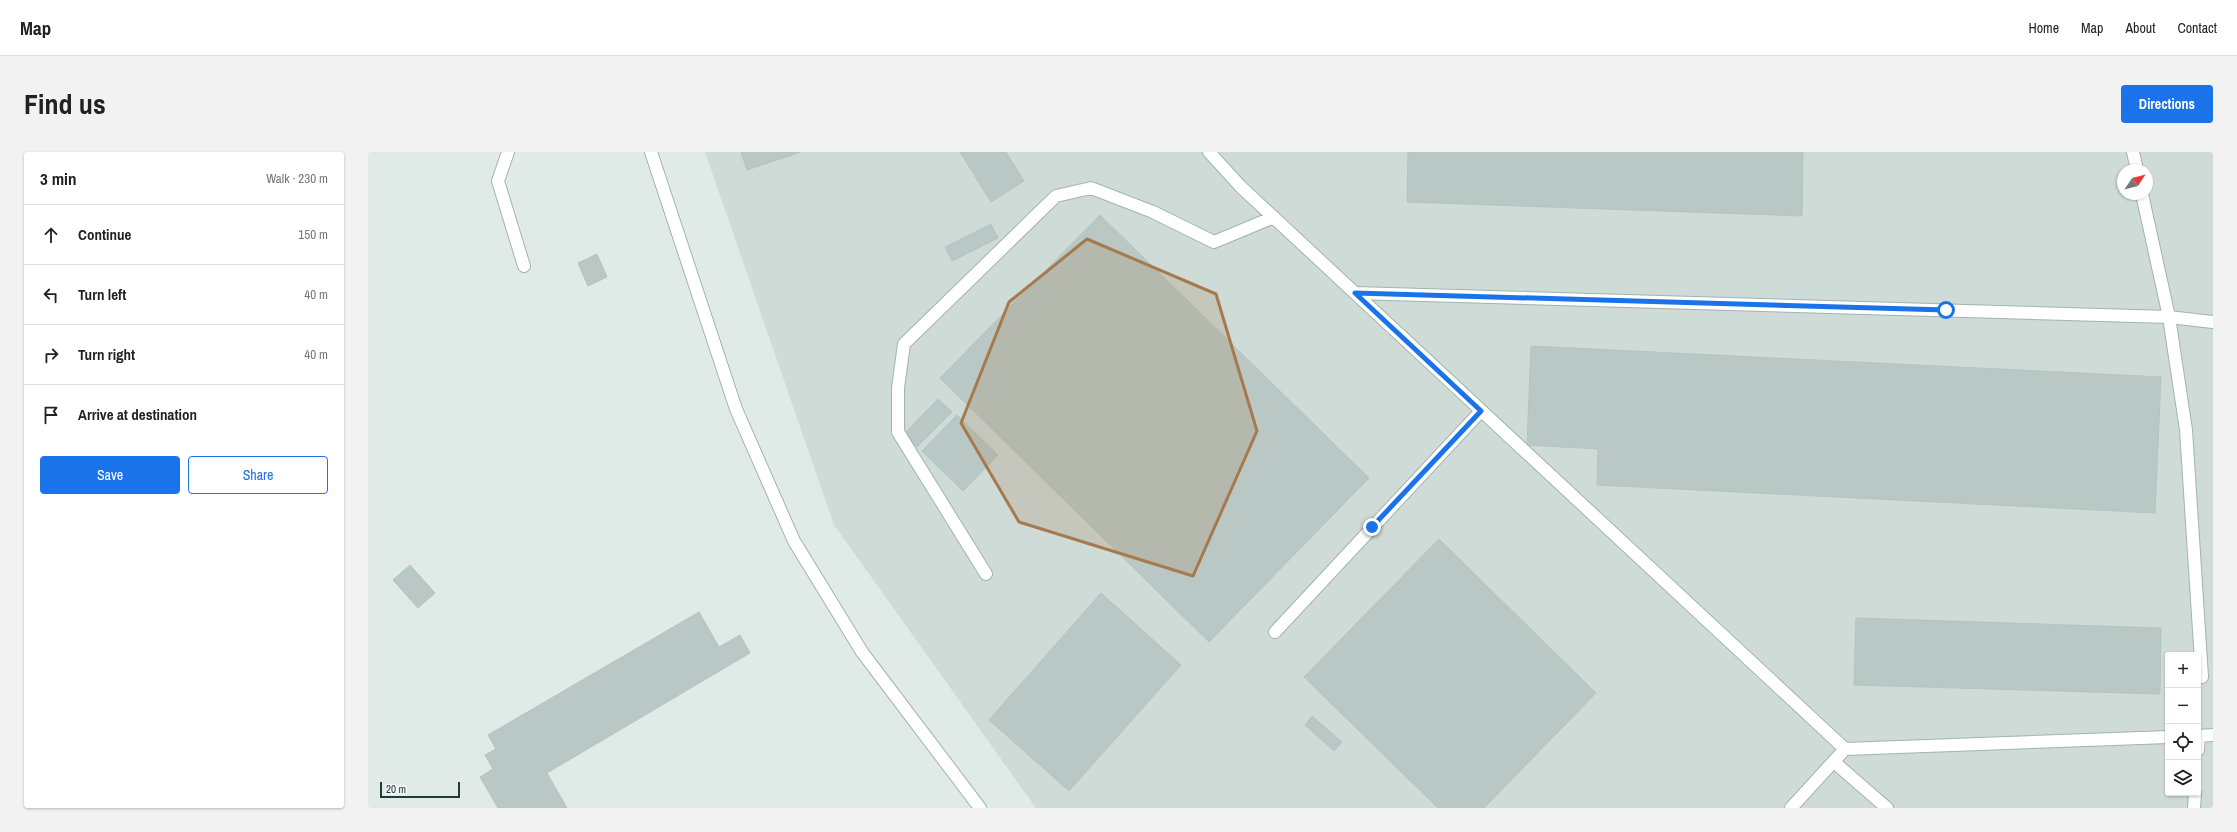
<!DOCTYPE html>
<html lang="en">
<head>
<meta charset="utf-8">
<style>
  :root { --surface:#fff; --page:#f2f2f2; --text:#222; --muted:#767676; --line:#e0e0e0; --accent:#1a73e8 }
  body { margin:0; font-family:"Archivo Narrow",sans-serif; background:var(--page); color:var(--text) }
  .controls { position:absolute; right:12px; bottom:12px; display:grid; overflow:hidden; border-radius:4px; box-shadow:0 1px 3px #0004 }
  .controls button { width:36px; height:36px; display:grid; place-items:center; padding:0; border:0; border-bottom:1px solid var(--line); background:var(--surface); color:var(--text); font:20px sans-serif }
  .compass { position:absolute; left:1749px; top:12px; width:36px; height:36px; border-radius:50%; background:var(--surface); box-shadow:0 1px 3px #0004; rotate:55deg }
  .scale { position:absolute; left:12px; bottom:10px; width:80px; box-sizing:border-box; padding-left:4px; border:2px solid #213b39; border-top:0; font-size:11px; line-height:14px; white-space:nowrap; color:#213b39; -webkit-text-stroke:3px #f1f7f5; paint-order:stroke }
  .stop { position:absolute; width:12px; height:12px; margin:-9px; border:3px solid #1a73e8; border-radius:50%; background:#fff }
  .stop.end { background:#1a73e8; border-color:#fff; box-shadow:0 1px 4px #0008 }
  .list { margin:0; padding:0; list-style:none }
  h2 { display:flex; justify-content:space-between; align-items:center; height:52px; margin:0; padding:0 16px; font-size:17px }
  h2 small { font-size:13px; font-weight:400; color:var(--muted) }
  .list li { display:grid; grid-template-columns:26px 1fr auto; gap:12px; align-items:center; box-sizing:border-box; height:60px; padding:0 16px; border-top:1px solid var(--line) }
  .list b { display:block; font-size:15px; white-space:nowrap }
  .list em { font-size:13px; font-style:normal; color:var(--muted) }
  .actions { display:flex; gap:8px; padding:12px 16px }
  .actions a { flex:1; padding:9px 0; border:1px solid var(--accent); border-radius:4px; text-align:center; font-size:14px; color:var(--accent) }
  .actions .main { background:var(--accent); color:#fff }
  .icon { flex:none; width:22px; height:22px; fill:none; stroke:currentColor; stroke-width:2; stroke-linecap:round; stroke-linejoin:round }
  .map { position:relative; flex:none; width:1845px; height:656px; overflow:hidden; border-radius:4px }
  header { display:flex; align-items:center; gap:24px; box-sizing:border-box; height:56px; padding:0 20px; background:var(--surface); border-bottom:1px solid var(--line) }
  header strong { font-size:19px }
  nav { display:flex; gap:22px; margin-inline-start:auto; font-size:14px }
  .intro { display:flex; align-items:center; justify-content:space-between; box-sizing:border-box; height:96px; padding:0 24px }
  h1 { margin:0; font-size:28px }
  .button { padding:10px 18px; border-radius:4px; background:var(--accent); color:#fff; font-size:14px; font-weight:700 }
  main { display:flex; gap:24px; padding:0 24px }
  aside { flex:1; background:var(--surface); border-radius:4px; box-shadow:0 1px 3px #0004 }
  .map>svg:first-child { display:block }
  .built { fill:#cfdbd7; fill-rule:evenodd }
  .building { fill:#b9c8c5; stroke:#b3c4c0 }
  .lines { fill:none; stroke-linecap:round; stroke-linejoin:round }
  .service-casing { stroke:#a3b3b0; stroke-width:14 }
  .minor-casing { stroke:#a3b3b0; stroke-width:14 }
  .service { stroke:#fff; stroke-width:12 }
  .minor { stroke:#fff; stroke-width:12 }
  .route { stroke:#1a73e8; stroke-width:5 }
  .marked { fill:#a77a4e; fill-opacity:0.2; stroke:#a77a4e; stroke-width:3; stroke-linejoin:round }
</style>
</head>
<body>
<header>
<strong>Map</strong>
<nav><a>Home</a><a>Map</a><a>About</a><a>Contact</a></nav>
</header>
<div class="intro"><h1>Find us</h1><a class="button">Directions</a></div>
<main>
<aside>
<h2>3 min<small>Walk · 230 m</small></h2>
<ul class="list">
<li><svg class="icon" aria-label="ahead" viewBox="0 0 24 24"><path d="M12 20V5M6 11l6-6 6 6"/></svg><div><b>Continue</b></div><em>150 m</em></li>
<li><svg class="icon" aria-label="left" viewBox="0 0 24 24"><path d="M17 20v-9H6M10 6l-5 5 5 5"/></svg><div><b>Turn left</b></div><em>40 m</em></li>
<li><svg class="icon" aria-label="right" viewBox="0 0 24 24"><path d="M7 20v-9h11M14 6l5 5-5 5"/></svg><div><b>Turn right</b></div><em>40 m</em></li>
<li><svg class="icon" aria-label="arrive" viewBox="0 0 24 24"><path d="M6 21V4h12l-3 4 3 4H6"/></svg><div><b>Arrive at destination</b></div></li>
</ul>
<div class="actions"><a class="main">Save</a><a>Share</a></div>
</aside>
<div class="map">
<svg width="1845" height="656" viewBox="0 0 1845 656">
  <rect width="100%" height="100%" fill="#e0ebe8"/>
  <path class="built" d="M337,0H1845V656H668L466,373ZM1755,18H1779V42H1755ZM1800,503H1830V641H1800Z"/>
  <path class="building" d="M373,0H433L379,18Z
    M592,0H638L656,29L623,50Z
    M1040,0H1435L1434,64L1039,50Z
    M732,63L1001,326L841,490L572,226Z
    M623,72L630,86L584,109L577,95Z
    M229,102L239,125L220,134L210,111Z
    M1163,194L1793,225L1787,361L1229,333L1230,297L1159,293Z
    M570,247L584,260L549,295L536,282Z
    M589,263L630,303L595,339L554,299Z
    M1071,387L1228,541L1116,656H1070L936,525Z
    M42,413L67,441L50,456L25,428Z
    M733,441L813,513L701,639L621,568Z
    M331,460L351,495L372,483L382,501L179,621L199,656H130L112,625L125,617L117,603L128,597L120,583Z
    M1488,466L1793,476L1792,542L1486,533Z
    M944,564L974,590L966,599L937,573Z"/>
  <g class="lines">
    <g class="service-casing">
      <path id="service" d="M140,0L130,29L156,114
        M841,0L873,35L1477,597L1800,585
        M1765,0L1769,18
        M1774,42L1801,165L1818,278L1834,525
        M987,141L1801,165L1845,170
        M618,422L530,280V236L536,192L688,44L723,36L785,60L846,90L906,65
        M907,480L1113,259
        M1830,584L1845,583
        M1830,598L1831,584
        M1466,610L1519,656
        M1423,656L1477,597
        M1826,656L1827,641"/>
    </g>
    <g class="minor-casing">
      <path id="minor" d="M283,0L368,257L426,389L494,500L612,656"/>
    </g>
    <use href="#service" class="service"/>
    <use href="#minor" class="minor"/>
  </g>
  <g class="lines">
    <path class="route" d="M1004,375L1113,259L987,141L1578,158"/>
  </g>
  <path class="marked" d="M719,87L848,142L889,279L825,424L651,370L593,271L641,150Z"/>
</svg>
<div class="controls">
<button>+</button>
<button>−</button>
<button><svg class="icon" aria-label="locate" viewBox="0 0 24 24"><circle cx="12" cy="12" r="6"/><path d="M12 2v4M12 18v4M2 12h4M18 12h4"/></svg></button>
<button><svg class="icon" aria-label="layers" viewBox="0 0 24 24"><path d="M12 4l9 5-9 5-9-5zM3 14l9 5 9-5"/></svg></button>
</div>
<svg class="compass" viewBox="-18 -18 36 36"><path d="M0-13l5 13h-10z" fill="#e53935"/><path d="M0 13l5-13h-10z" fill="#767676"/></svg>
<div class="scale">20 m</div>
<div class="stop" style="left:1578px;top:158px"></div>
<div class="stop end" style="left:1004px;top:375px"></div>
</div>
</main>
</body>
</html>
